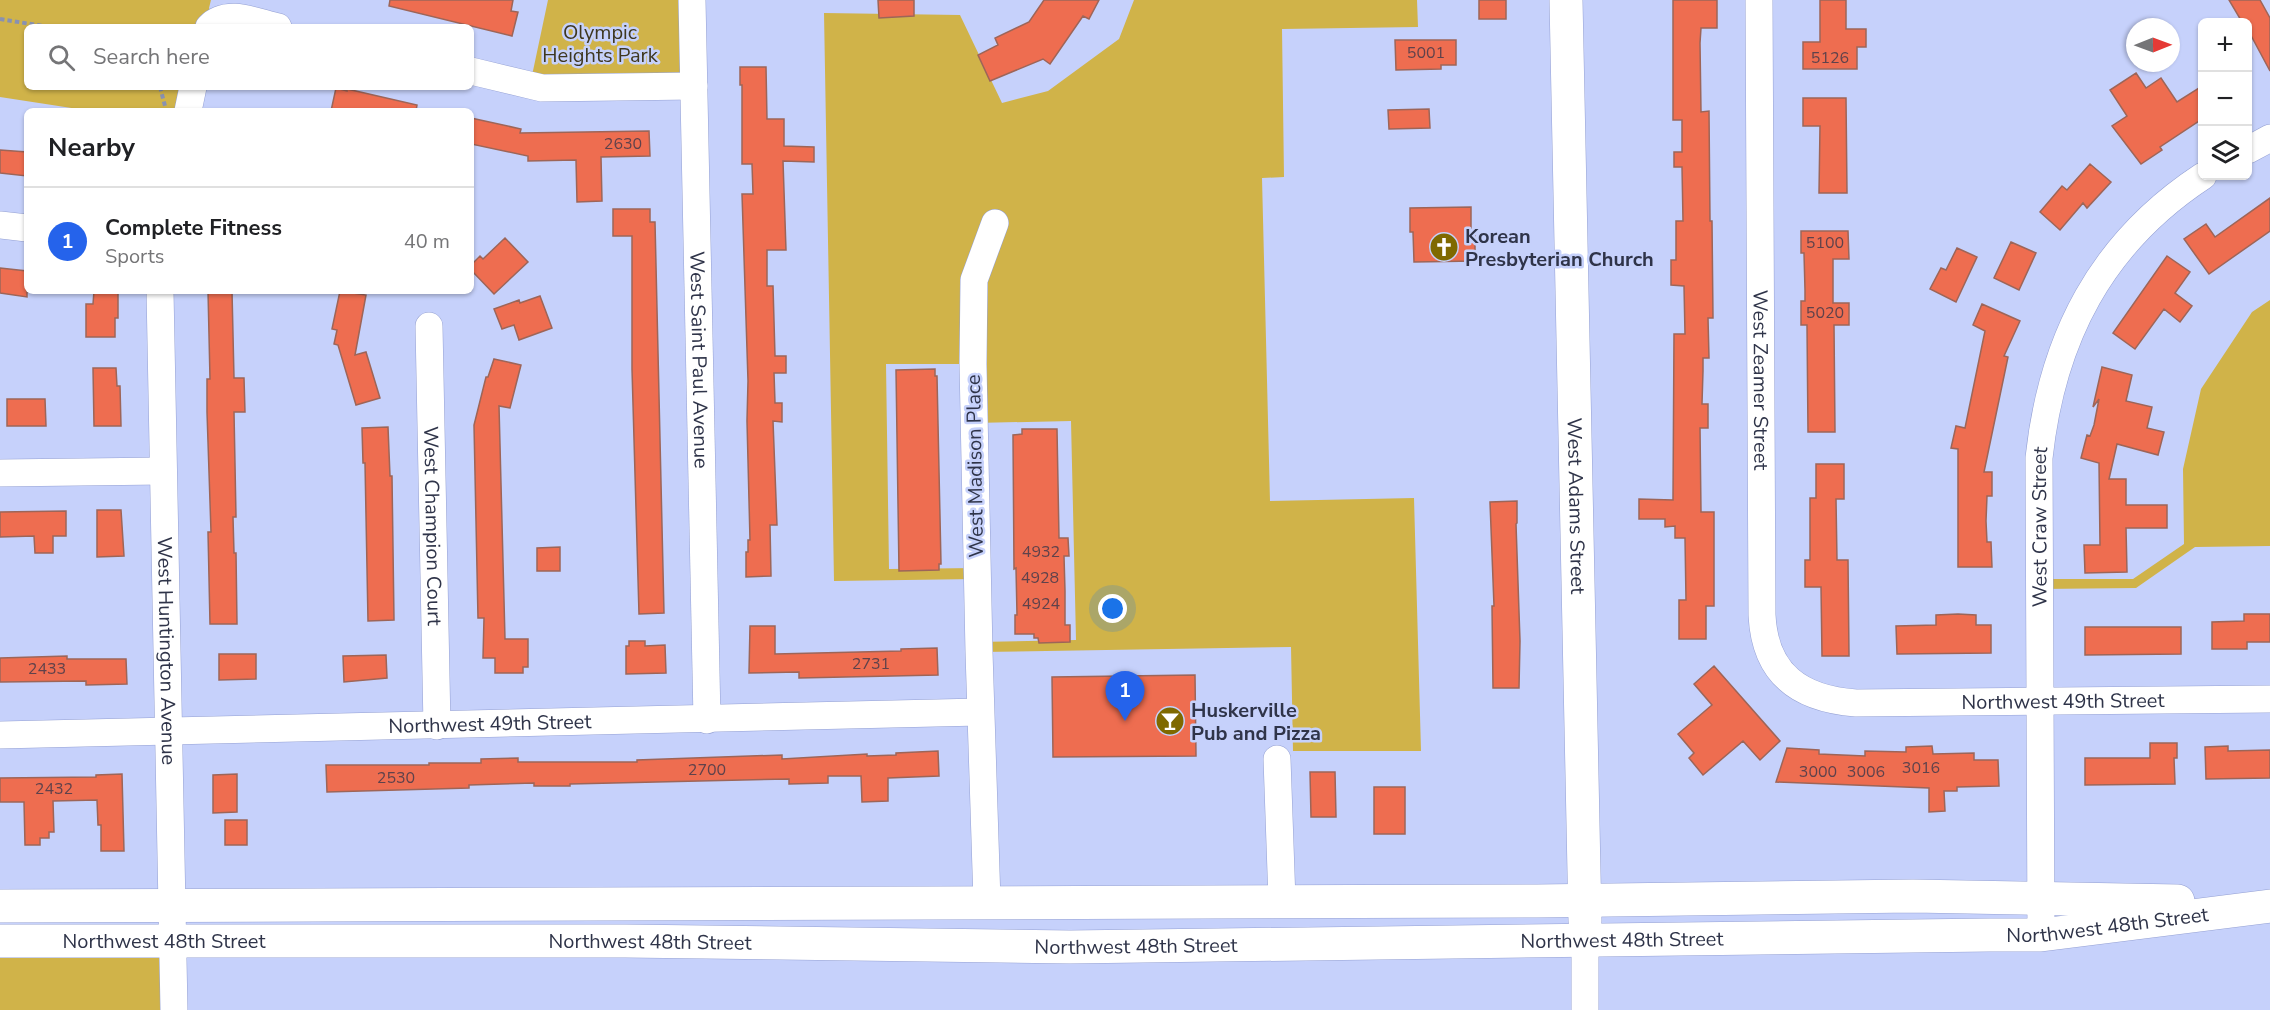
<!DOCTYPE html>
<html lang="en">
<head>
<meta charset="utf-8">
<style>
  :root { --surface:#fff; --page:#f6f6f6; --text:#202124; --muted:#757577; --line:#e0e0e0; --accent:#2563eb }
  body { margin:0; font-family:"Nunito Sans",sans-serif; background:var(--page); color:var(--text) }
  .controls { position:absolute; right:18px; top:18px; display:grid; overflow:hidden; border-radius:9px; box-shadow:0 2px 4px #0004 }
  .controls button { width:54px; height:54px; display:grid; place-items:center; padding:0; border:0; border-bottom:2px solid var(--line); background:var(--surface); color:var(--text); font:30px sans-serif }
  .compass { position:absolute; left:2126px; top:18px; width:54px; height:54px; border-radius:50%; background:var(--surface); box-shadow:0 2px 4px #0004; rotate:89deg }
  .you { position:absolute; left:1113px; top:609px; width:21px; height:21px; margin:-15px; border:4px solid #fff; border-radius:50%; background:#1a73e8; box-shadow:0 0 0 9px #1a73e833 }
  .badge { display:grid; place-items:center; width:39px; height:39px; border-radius:50%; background:var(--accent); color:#fff; font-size:20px; font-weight:700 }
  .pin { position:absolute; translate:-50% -50px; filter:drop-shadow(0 2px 3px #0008) }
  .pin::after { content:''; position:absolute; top:32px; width:21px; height:18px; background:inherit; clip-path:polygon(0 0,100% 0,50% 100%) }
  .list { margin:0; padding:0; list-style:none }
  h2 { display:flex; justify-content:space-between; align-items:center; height:78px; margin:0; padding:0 24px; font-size:26px }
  h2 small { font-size:20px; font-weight:400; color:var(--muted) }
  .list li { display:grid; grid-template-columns:39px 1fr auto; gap:18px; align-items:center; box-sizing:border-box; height:108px; padding:0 24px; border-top:2px solid var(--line) }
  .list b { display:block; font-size:22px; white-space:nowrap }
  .list p { margin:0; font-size:20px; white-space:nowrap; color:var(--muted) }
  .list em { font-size:20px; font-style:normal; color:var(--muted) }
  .icon { flex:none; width:33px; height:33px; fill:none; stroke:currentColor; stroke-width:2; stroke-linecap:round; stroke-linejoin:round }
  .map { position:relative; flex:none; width:2270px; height:1010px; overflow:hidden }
  .search { position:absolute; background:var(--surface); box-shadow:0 2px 4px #0004; left:24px; top:24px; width:450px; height:66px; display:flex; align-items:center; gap:15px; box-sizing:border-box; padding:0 21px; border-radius:9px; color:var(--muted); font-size:22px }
  .panel { position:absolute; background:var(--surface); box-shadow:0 2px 4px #0004; left:24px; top:108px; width:450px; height:186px; border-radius:9px }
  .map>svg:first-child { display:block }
  .green { fill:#d0b349 }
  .building { fill:#ee6d50; stroke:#9d6558; stroke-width:1.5 }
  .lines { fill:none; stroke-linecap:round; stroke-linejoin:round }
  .minor-casing { stroke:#94a0d3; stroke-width:28 }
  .major-casing { stroke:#94a0d3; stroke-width:34 }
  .path { stroke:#8891b2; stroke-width:4; stroke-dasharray:4.5 3; stroke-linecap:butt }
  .minor { stroke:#fff; stroke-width:27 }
  .major { stroke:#fff; stroke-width:33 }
  .labels { text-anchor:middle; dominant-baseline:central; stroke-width:5; stroke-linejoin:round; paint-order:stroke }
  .number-label { font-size:16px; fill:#5f424b }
  .park-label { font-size:20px; fill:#3e371f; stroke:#c6d1fb }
  .poi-label { font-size:20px; font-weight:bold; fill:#2f3449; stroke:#c6d1fb; text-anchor:start }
  .street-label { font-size:20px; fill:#2f3449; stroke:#c6d1fb }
</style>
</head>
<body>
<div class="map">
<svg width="2270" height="1010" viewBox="0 0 2270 1010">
  <rect width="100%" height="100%" fill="#c6d1fb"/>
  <path class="green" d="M0,0H211L209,8L215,21L209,27H27V87H193L188,111H91L0,97Z
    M548,0H692L694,86L530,85Z
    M1134,0H1417L1418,27L1282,29L1284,177L1262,178L1270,501L1414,498L1421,751H1293L1291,647L979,652L978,642L1076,640L1071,421L974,423L973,364H886L889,569L977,568V579L834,581L824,13L960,15L1002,103L1048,91L1119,39Z
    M2270,300V546L2195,547L2136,588L2040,589V579H2133L2184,544L2183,469L2201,389L2252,312Z
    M0,941H173L174,1010H0Z"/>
  <path class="building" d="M390,0H513L511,11L518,12L512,36L389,6Z
    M878,0H914V16L879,18Z
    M1044,0H1099L1089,19L1083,16L1050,64L1043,59L990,81L978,55L998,45L995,38L1029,22Z
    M1479,0H1506V19H1479Z
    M1673,0H1717V28H1701L1700,43L1701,112L1709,111L1710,221H1712L1713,318H1708L1709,358H1703V371L1702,404H1708V428H1700L1701,512H1714V606H1706V639H1679V600H1686L1685,538H1675V526L1665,527V519H1639V499L1673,500L1674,334H1685L1684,286L1671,285V260H1676V221H1683L1682,167H1674V152H1682V120H1673Z
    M1820,0H1846V29H1866V47H1857V69H1803V42H1820Z
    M2229,0H2260L2270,18V71L2247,28V22H2242Z
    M1395,40H1456V65H1441V69L1396,70Z
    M740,67H766L767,119H784V146L814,147V162L783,161L786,250H767V286H773L775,356H786V373H774L775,403H782V422L773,421L777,525H770L771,576L746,577V552H748V540H750L747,421L748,381L742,194H753L752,164H742V85H740Z
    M2136,73L2146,88L2161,78L2177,102L2202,86V119L2160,147L2162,150L2141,164L2112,126L2127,116L2110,90Z
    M336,88L347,91V89L417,105L416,111H331Z
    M1803,98H1846L1847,193H1819L1820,126H1803Z
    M1429,109L1430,128L1389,129L1388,110Z
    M471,118L521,129L520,133L649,131L650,156L601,157L602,201L577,202L576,160L528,161V156L471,144Z
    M0,150L27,152V176L0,173Z
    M2090,164L2111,182L2087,208L2083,203L2060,230L2040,212L2062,186L2067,190Z
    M2270,198V231L2209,274L2184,239L2206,224L2215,237Z
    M1471,207V231H1475V261L1414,262L1413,232H1410V208Z
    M613,209H650V222H655L664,613L639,614L632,369V236H613Z
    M1801,231H1848L1849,259H1833V303H1849V325H1834L1835,432H1808L1807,325H1801V301H1805V290L1804,253H1801Z
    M505,238L528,262L494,294L471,270V265L480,256L483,259Z
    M2011,242L2036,253L2019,290L1994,278Z
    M1957,248L1977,257L1956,302L1930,289L1941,268L1946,270Z
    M2167,256L2190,272L2175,293L2192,306L2180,322L2164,309L2135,349L2113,333Z
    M0,268L27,271V297L0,293Z
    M94,291H118V318H115V337H86V304H93Z
    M208,291H232L234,378H244L245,412H234L236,517H233L234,553H236L237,624H210L208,532H211L207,412V379H210Z
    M340,291L366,295L355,355L366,352L380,398L356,405L338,345L334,344L337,330L332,329Z
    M540,296L552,328L519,340L514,325L502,329L494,309L519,300L520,303Z
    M1982,304L2020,321L2004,356L2008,357L1984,472H1992V496H1987L1986,521L1987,542H1991L1992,567H1958V449L1951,448L1956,426L1965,428L1985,331L1973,325Z
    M494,359L521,365L510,408L499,406L505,639H528V667H523V673H495V658H483L484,618H478L474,425L486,377H488Z
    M2102,367L2132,375L2126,401L2152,407L2147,428L2164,432L2158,455L2117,444L2109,479H2126V505H2167V528H2126L2127,572L2085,573L2084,545H2100L2099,463L2081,458L2087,435L2090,436L2094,425L2099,399L2093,407Z
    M93,368H116L117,386H120L121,426H94Z
    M935,369V376H937L941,564H939V570L899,571L896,370Z
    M7,399H45L46,426H7Z
    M388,427L390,476H392L394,620L368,621L365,463H363L362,428Z
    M1022,429H1057L1059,538H1068L1069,556H1064L1065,591V625H1070V642L1039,643L1038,638H1034V634H1015V615H1017L1016,568L1014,569L1013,435L1022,434Z
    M1816,464H1844V499H1836L1837,560H1848L1849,656H1822L1821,587H1805V560H1810V498H1816Z
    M1517,501V523L1516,524L1520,641L1519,688H1493L1492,606H1494L1490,502Z
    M97,510H121L124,556L97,557Z
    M66,511V536H53V553H35L34,536L0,537V512Z
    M560,547V571H537V548Z
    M1958,614L1976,615V625H1991V653L1897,654L1896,626L1936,625V615Z
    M2244,614H2270V642H2247V649H2212V622L2244,621Z
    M750,626H775V654L901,651V649L937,648L938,675L799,678V672L749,673Z
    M2085,627H2181V654L2085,655Z
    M629,641H645V646L665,645L666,673L626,674V646H629Z
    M219,654H256V679L219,680Z
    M386,655L387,678L344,682L343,656Z
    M67,656V659H126L127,684L86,685V681L0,682V658Z
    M1714,666L1780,741L1760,760L1743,741L1703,775L1689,758L1694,753L1678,734L1712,705L1694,684Z
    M1195,675L1196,756L1053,757L1052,677Z
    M2150,743H2177V758H2174L2175,784L2085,785V758H2150Z
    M1932,746L1933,754L1974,753V760H1998L1999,786L1957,787V791H1944L1945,811L1929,812V788L1776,782L1787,748L1819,750V754L1865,756V751L1906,752V747Z
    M2228,746V751L2270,750V778L2206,779L2205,747Z
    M938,751L939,776L888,778V801L862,802L861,776H828V783L789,784V779L570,784V786H534V783L469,785V788L327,792L326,765H429V763H481V759L518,758V762H637V760L782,755V759L867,754V756L896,755V753Z
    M1310,772H1335L1336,817H1311Z
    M122,774L124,851H101V825H98L97,800L53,801L54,832H49V838H40V845H25L24,802H0V778L96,777V775Z
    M237,774V812L213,813V775Z
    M1374,787H1405V834H1374Z
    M225,820H247V845H225Z"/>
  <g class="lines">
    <g class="minor-casing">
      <g id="minor">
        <path id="s1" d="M692,0L707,720"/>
        <path id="s2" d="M1759,0L1762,615C1765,675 1801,699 1856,703L2270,699"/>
        <path d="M209,27C227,8 256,22 278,27"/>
        <path d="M471,71L542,88L694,86"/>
        <path d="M188,111L193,87"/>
        <path d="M2248,150L2270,138"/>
        <path d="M0,225L27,228"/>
        <path id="s3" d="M160,291L174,1010"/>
        <path id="s4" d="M429,326L437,726"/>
        <path d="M0,473L163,471"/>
        <path id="s5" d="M0,735L980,712"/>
        <path d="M1277,759L1282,901"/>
        <path d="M987,902L979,652L973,364L974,280L995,223"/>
        <path id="s6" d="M2041,935L2039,458C2052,338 2101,243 2203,176"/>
        <path d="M1585,941V1010"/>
      </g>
    </g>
    <g class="major-casing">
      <g id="major">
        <path id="s7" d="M1566,0L1585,921"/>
        <path d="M0,906L1537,901L1913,896L2178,901"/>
        <path id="s8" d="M0,941H625L1070,947L1989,935H2041L2270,906"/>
      </g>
    </g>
    <path class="path" d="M0,19L49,27
      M160,87L165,106"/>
    <use href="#minor" class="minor"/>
    <use href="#major" class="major"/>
  </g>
  <defs>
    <g id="church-disc" transform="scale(1.5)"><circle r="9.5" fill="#7f6900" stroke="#c6d1fb"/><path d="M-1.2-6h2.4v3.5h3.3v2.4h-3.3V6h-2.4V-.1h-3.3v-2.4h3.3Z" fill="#fff"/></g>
    <g id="bar-disc" transform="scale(1.5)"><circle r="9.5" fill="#7f6900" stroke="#c6d1fb"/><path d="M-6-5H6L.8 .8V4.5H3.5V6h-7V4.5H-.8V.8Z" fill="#fff"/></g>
  </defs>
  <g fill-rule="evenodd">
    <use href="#church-disc" x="1444" y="247"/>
    <use href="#bar-disc" x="1170" y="721"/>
  </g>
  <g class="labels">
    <g class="number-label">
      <text x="1426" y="53">5001</text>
      <text x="1830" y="58">5126</text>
      <text x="623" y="144">2630</text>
      <text x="1825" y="243">5100</text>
      <text x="1825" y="313">5020</text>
      <text x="1041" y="552">4932</text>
      <text x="1040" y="578">4928</text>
      <text x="1041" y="604">4924</text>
      <text x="871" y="664">2731</text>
      <text x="47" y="669">2433</text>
      <text x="1921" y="768">3016</text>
      <text x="707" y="770">2700</text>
      <text x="1818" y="772">3000</text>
      <text x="1866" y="772">3006</text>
      <text x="396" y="778">2530</text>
      <text x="54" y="789">2432</text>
    </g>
    <g class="park-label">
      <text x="600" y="32">Olympic<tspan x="600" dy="23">Heights Park</tspan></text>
    </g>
    <g class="poi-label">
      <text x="1465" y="236">Korean<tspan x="1465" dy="23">Presbyterian Church</tspan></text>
      <text x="1191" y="710">Huskerville<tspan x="1191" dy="23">Pub and Pizza</tspan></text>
    </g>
    <g class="street-label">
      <text stroke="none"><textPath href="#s1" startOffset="360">West Saint Paul Avenue</textPath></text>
      <text stroke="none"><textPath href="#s2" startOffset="380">West Zeamer Street</textPath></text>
      <text transform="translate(975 466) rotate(-91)">West Madison Place</text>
      <text stroke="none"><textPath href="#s7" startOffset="506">West Adams Street</textPath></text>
      <text stroke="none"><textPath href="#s4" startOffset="200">West Champion Court</textPath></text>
      <text stroke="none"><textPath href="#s6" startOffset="408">West Craw Street</textPath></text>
      <text stroke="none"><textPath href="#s3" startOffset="360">West Huntington Avenue</textPath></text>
      <text stroke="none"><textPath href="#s2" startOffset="966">Northwest 49th Street</textPath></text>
      <text stroke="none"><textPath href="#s5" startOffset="490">Northwest 49th Street</textPath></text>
      <text stroke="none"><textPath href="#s8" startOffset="2108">Northwest 48th Street</textPath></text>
      <text stroke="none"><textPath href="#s8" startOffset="1622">Northwest 48th Street</textPath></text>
      <text stroke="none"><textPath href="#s8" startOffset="164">Northwest 48th Street</textPath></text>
      <text stroke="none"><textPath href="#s8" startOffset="650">Northwest 48th Street</textPath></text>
      <text stroke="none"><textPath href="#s8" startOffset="1136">Northwest 48th Street</textPath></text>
    </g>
  </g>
</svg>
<div class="controls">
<button>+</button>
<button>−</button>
<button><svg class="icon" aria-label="layers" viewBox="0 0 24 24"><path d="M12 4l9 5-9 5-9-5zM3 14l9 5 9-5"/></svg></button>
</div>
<svg class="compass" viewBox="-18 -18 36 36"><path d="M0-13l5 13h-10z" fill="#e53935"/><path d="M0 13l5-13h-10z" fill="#757577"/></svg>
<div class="you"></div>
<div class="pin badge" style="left:1125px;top:721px">1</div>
<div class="search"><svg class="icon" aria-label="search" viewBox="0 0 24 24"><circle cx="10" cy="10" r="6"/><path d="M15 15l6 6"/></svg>Search here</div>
<section class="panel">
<h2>Nearby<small></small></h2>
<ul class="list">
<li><span class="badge">1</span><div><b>Complete Fitness</b><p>Sports</p></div><em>40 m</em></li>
</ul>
</section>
</div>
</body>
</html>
